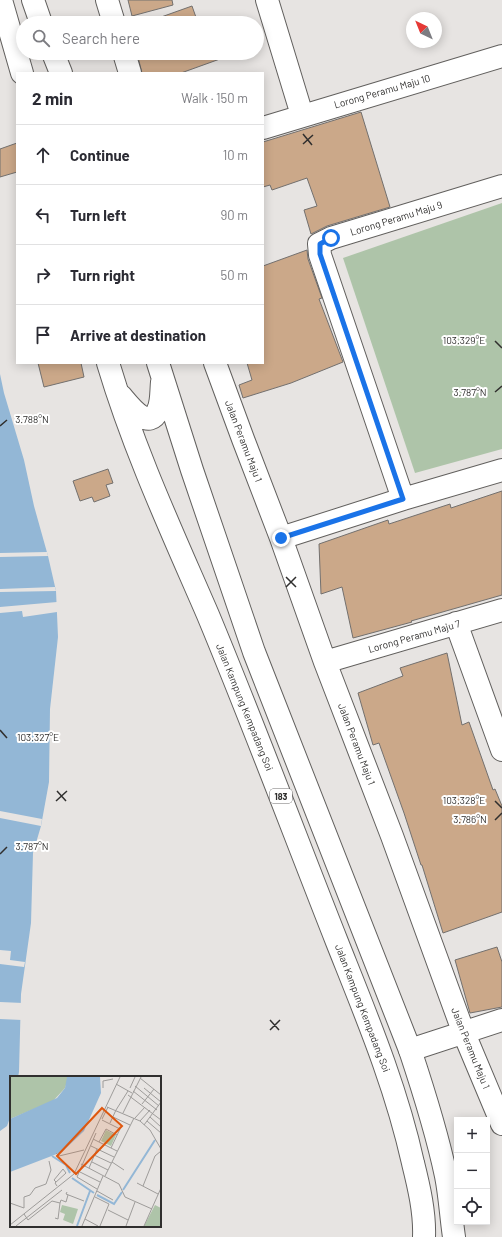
<!DOCTYPE html>
<html lang="en">
<head>
<meta charset="utf-8">
<style>
  :root { --surface:#fff; --page:#f7f7f7; --text:#2b2b33; --muted:#7c7c81; --line:#e1e1e2 }
  body { margin:0; font-family:Barlow,sans-serif; background:var(--page); color:var(--text) }
  .controls { position:absolute; right:12px; bottom:12px; display:grid; overflow:hidden; border-radius:0px; box-shadow:0 2px 10px #0003 }
  .controls button { width:36px; height:36px; display:grid; place-items:center; padding:0; border:0; border-bottom:1px solid var(--line); background:var(--surface); color:var(--text); font:20px sans-serif }
  .compass { position:absolute; left:406px; top:12px; width:36px; height:36px; border-radius:50%; background:var(--surface); box-shadow:0 2px 10px #0003; rotate:317deg }
  .stop { position:absolute; width:12px; height:12px; margin:-9px; border:3px solid #1a73e8; border-radius:50%; background:#fff }
  .stop.end { background:#1a73e8; border-color:#fff; box-shadow:0 1px 4px #0008 }
  .list { margin:0; padding:0; list-style:none }
  h2 { display:flex; justify-content:space-between; align-items:center; height:52px; margin:0; padding:0 16px; font-size:17px }
  h2 small { font-size:13px; font-weight:400; color:var(--muted) }
  .list li { display:grid; grid-template-columns:26px 1fr auto; gap:12px; align-items:center; box-sizing:border-box; height:60px; padding:0 16px; border-top:1px solid var(--line) }
  .list b { display:block; font-size:15px; white-space:nowrap }
  .list em { font-size:13px; font-style:normal; color:var(--muted) }
  .icon { flex:none; width:22px; height:22px; fill:none; stroke:currentColor; stroke-width:2; stroke-linecap:round; stroke-linejoin:round }
  .map { position:relative; flex:none; width:502px; height:1237px; overflow:hidden }
  .search { position:absolute; background:var(--surface); box-shadow:0 2px 10px #0003; left:16px; top:16px; width:248px; height:44px; display:flex; align-items:center; gap:10px; box-sizing:border-box; padding:0 14px; border-radius:22px; color:var(--muted); font-size:15px }
  .panel { position:absolute; background:var(--surface); box-shadow:0 2px 10px #0003; left:16px; top:72px; width:248px; height:292px; border-radius:0px }
  .map>svg:first-child { display:block }
  .green { fill:#aec4a9 }
  .water { fill:#93b7d6 }
  .pier { fill:#e7e4e2 }
  .building { fill:#cba889; stroke:#73706e }
  .lines { fill:none; stroke-linecap:round; stroke-linejoin:round }
  .minor-casing { stroke:#62605e; stroke-width:24 }
  .highway-casing { stroke:#62605e; stroke-width:24 }
  .minor { stroke:#fff; stroke-width:22 }
  .highway { stroke:#fff; stroke-width:22 }
  .route { stroke:#1a73e8; stroke-width:5 }
  .ticks { fill:none; stroke:#302f2e; stroke-width:1.5 }
  .labels { text-anchor:middle; dominant-baseline:central; stroke-width:4; stroke-linejoin:round; paint-order:stroke }
  .shield { fill:#fff; stroke:#6e6d6d; stroke-width:1 }
  .shield-label { font-size:9px; font-weight:bold; fill:#302f2e }
  .street-label { font-size:10px; fill:#302f2e; stroke:#fff }
  .inset-river { fill:none; stroke:#93b7d6; stroke-width:2 }
  .inset-road { fill:none; stroke:#9e9c9a; stroke-width:1 }
  .view { fill:#df570e; fill-opacity:0.15; stroke:#df570e; stroke-width:2 }
  .inset-edge { fill:none; stroke:#302f2e; stroke-width:2 }
  .ticks-label { font-size:10px; text-anchor:middle; fill:#302f2e; stroke:#fff; stroke-width:4; stroke-linejoin:round; paint-order:stroke }
</style>
</head>
<body>
<div class="map">
<svg width="502" height="1237" viewBox="0 0 502 1237">
  <rect width="100%" height="100%" fill="#e7e4e2"/>
  <path class="green" d="M502,203V449L415,473L343,258Z"/>
  <path class="water" d="M0,374L4,393L24,460L34,506L48,556L56,591L58,637L50,709L49,782L41,826L33,853L31,923L21,994L19,1072L18,1077H11V1115L7,1126L0,1131Z"/>
  <path class="pier" d="M47,552L48,556L0,557V553Z
    M55,587L56,591L0,592V589Z
    M57,602V612L23,617L22,611L0,613V607Z
    M0,811L42,819L41,826L0,818Z
    M0,950L11,951L10,960L25,962L24,967L0,964Z
    M0,1002L23,1003L22,1020L0,1019Z"/>
  <path class="building" d="M128,0H172L173,5L132,16Z
    M192,6L198,23H150V21Z
    M137,53H231V55L181,73H142Z
    M361,112L390,207L327,226L311,234L304,210L317,206L307,178L272,190L270,185L263,187V142Z
    M17,143V172L0,177V149Z
    M307,250L308,259L322,298L319,299L343,362L291,383L243,398L239,385L252,380L247,363H263V266Z
    M38,363H81L84,377L44,387Z
    M108,469L113,483L106,485L110,496L94,502L92,497L80,501L73,481Z
    M502,491V595L411,621L412,622L353,638L342,587L321,594L319,544L388,520L389,524L450,504L451,508Z
    M447,653L462,725L469,722L493,790L495,789L502,806V912L443,933L422,865H421L404,813L379,743L373,745L358,693L403,676L400,668Z
    M497,947L502,962V1007L470,1013L455,960Z"/>
  <g class="lines">
    <g class="minor-casing">
      <path id="minor" d="M107,0L114,23
        M267,0L302,115
        M124,53L130,73
        M263,128L502,56
        M215,363L243,439L281,538L325,662L392,836L463,1031L502,1124
        M403,499L320,255L319,244L331,238L502,186
        M281,538L403,499L502,470
        M456,623L502,750
        M325,662L502,610
        M410,1050L502,1020"/>
    </g>
    <g class="highway-casing">
      <path id="highway" d="M1,0L22,73
        M33,0L41,23
        M53,53L61,73
        M108,363C134,450 172,532 208,615C253,723 294,833 337,942C366,1015 396,1086 413,1163C419,1187 425,1213 424,1237
        M158,363L192,470L254,652L410,1050C424,1092 437,1133 446,1176C450,1196 451,1217 454,1237
        M121,396C128,404 149,433 158,410C162,402 161,391 162,382"/>
    </g>
    <use href="#minor" class="minor"/>
    <use href="#highway" class="highway"/>
  </g>
  <g class="lines">
    <path class="route" d="M281,538L403,499L320,254V244L331,238"/>
  </g>
  <path class="ticks" d="M303,134L312,145M303,144L313,135M495,341L502,348M495,392L502,386M0,426L7,420M286,577L296,587M286,587L296,577M0,730L7,738M57,791L66,801M56,801L67,791M495,801L502,808M495,820L502,813M0,854L7,847M270,1020L279,1030M270,1030L280,1020"/>
  <g class="labels">
    <rect class="shield" x="270" y="789" width="22" height="14" rx="3"/>
    <g class="shield-label">
      <text x="281" y="796">183</text>
    </g>
    <g class="street-label">
      <text transform="translate(382 91) rotate(-16)">Lorong Peramu Maju 10</text>
      <text transform="translate(396 218) rotate(-17)">Lorong Peramu Maju 9</text>
      <text transform="translate(244 441) rotate(69)">Jalan Peramu Maju 1</text>
      <text transform="translate(414 636) rotate(-16)">Lorong Peramu Maju 7</text>
      <text transform="translate(245 707) rotate(68)">Jalan Kampung Kempadang Soi</text>
      <text transform="translate(357 744) rotate(69)">Jalan Peramu Maju 1</text>
      <text transform="translate(363 1008) rotate(69)">Jalan Kampung Kempadang Soi</text>
      <text transform="translate(471 1048) rotate(68)">Jalan Peramu Maju 1</text>
    </g>
  </g>
  <g transform="translate(10 1076)">
    <rect width="151" height="151" fill="#e7e4e2"/>
    <path d="M0,1H57V6L55,12L43,25L0,43ZM96,54L106,59L101,70L91,65ZM52,129L68,133L63,148L53,144L55,138L50,136ZM145,129L151,132V150H134Z" fill="#aec4a9"/>
    <path d="M57,1H90L91,17L74,55L52,76L0,96V43L47,22L55,12Z" fill="#93b7d6"/>
    <path class="inset-river" d="M42,80L56,89L60,97M62,102L84,117M113,114L145,64M87,119L104,128L112,116M67,150L80,115"/>
    <path class="inset-road" d="M130,2L151,19M106,8L122,17M125,10L149,30M93,12V5L103,3M120,12L125,1M134,12L151,26M123,15L147,34M118,19L151,44M132,28L144,13M97,31L130,45L140,54L151,73M106,34L118,15M113,37L131,1M103,41L120,49M140,41L151,51M125,42L135,31M92,43L98,31M92,44L110,53L101,72M130,45L140,34M137,45L151,57M100,47L106,34M134,49L151,26M86,57L67,101L87,113M83,63L107,75M89,66L96,53L107,59M81,70L104,81M46,77L49,80L74,74M84,79L101,87M82,86L98,94M102,86L114,94M71,88L109,108L115,121L142,133M79,92L87,73M70,96L90,106M95,100L124,42M46,106L44,104L53,93L56,97L45,107L47,110M127,107L148,118M133,110L145,80L151,75M87,115L103,124M57,116L56,118L74,125M85,121L99,128L90,150M0,127L14,132M50,127L51,124L56,126L58,119M14,132V121L20,119L25,112L36,108L41,94L39,85M98,134L118,144M14,138L18,144L42,125L50,127L48,143L45,142M75,143L88,150M0,149L64,98L110,1M6,150L52,114M72,150L93,100M116,150L125,126M134,150L151,112"/>
    <path class="view" d="M92,32L112,50L66,98L47,80Z"/>
    <rect width="151" height="151" class="inset-edge"/>
  </g>
  <g class="ticks-label">
    <text x="464" y="344">103.329°E</text>
    <text x="470" y="396">3.787°N</text>
    <text x="32" y="423">3.788°N</text>
    <text x="38" y="741">103.327°E</text>
    <text x="464" y="804">103.328°E</text>
    <text x="470" y="823">3.786°N</text>
    <text x="32" y="850">3.787°N</text>
  </g>
</svg>
<div class="controls">
<button>+</button>
<button>−</button>
<button><svg class="icon" aria-label="locate" viewBox="0 0 24 24"><circle cx="12" cy="12" r="6"/><path d="M12 2v4M12 18v4M2 12h4M18 12h4"/></svg></button>
</div>
<svg class="compass" viewBox="-18 -18 36 36"><path d="M0-13l5 13h-10z" fill="#e53935"/><path d="M0 13l5-13h-10z" fill="#7c7c81"/></svg>
<div class="stop" style="left:331px;top:238px"></div>
<div class="stop end" style="left:281px;top:538px"></div>
<div class="search"><svg class="icon" aria-label="search" viewBox="0 0 24 24"><circle cx="10" cy="10" r="6"/><path d="M15 15l6 6"/></svg>Search here</div>
<section class="panel">
<h2>2 min<small>Walk · 150 m</small></h2>
<ul class="list">
<li><svg class="icon" aria-label="ahead" viewBox="0 0 24 24"><path d="M12 20V5M6 11l6-6 6 6"/></svg><div><b>Continue</b></div><em>10 m</em></li>
<li><svg class="icon" aria-label="left" viewBox="0 0 24 24"><path d="M17 20v-9H6M10 6l-5 5 5 5"/></svg><div><b>Turn left</b></div><em>90 m</em></li>
<li><svg class="icon" aria-label="right" viewBox="0 0 24 24"><path d="M7 20v-9h11M14 6l5 5-5 5"/></svg><div><b>Turn right</b></div><em>50 m</em></li>
<li><svg class="icon" aria-label="arrive" viewBox="0 0 24 24"><path d="M6 21V4h12l-3 4 3 4H6"/></svg><div><b>Arrive at destination</b></div></li>
</ul>
</section>
</div>
</body>
</html>
